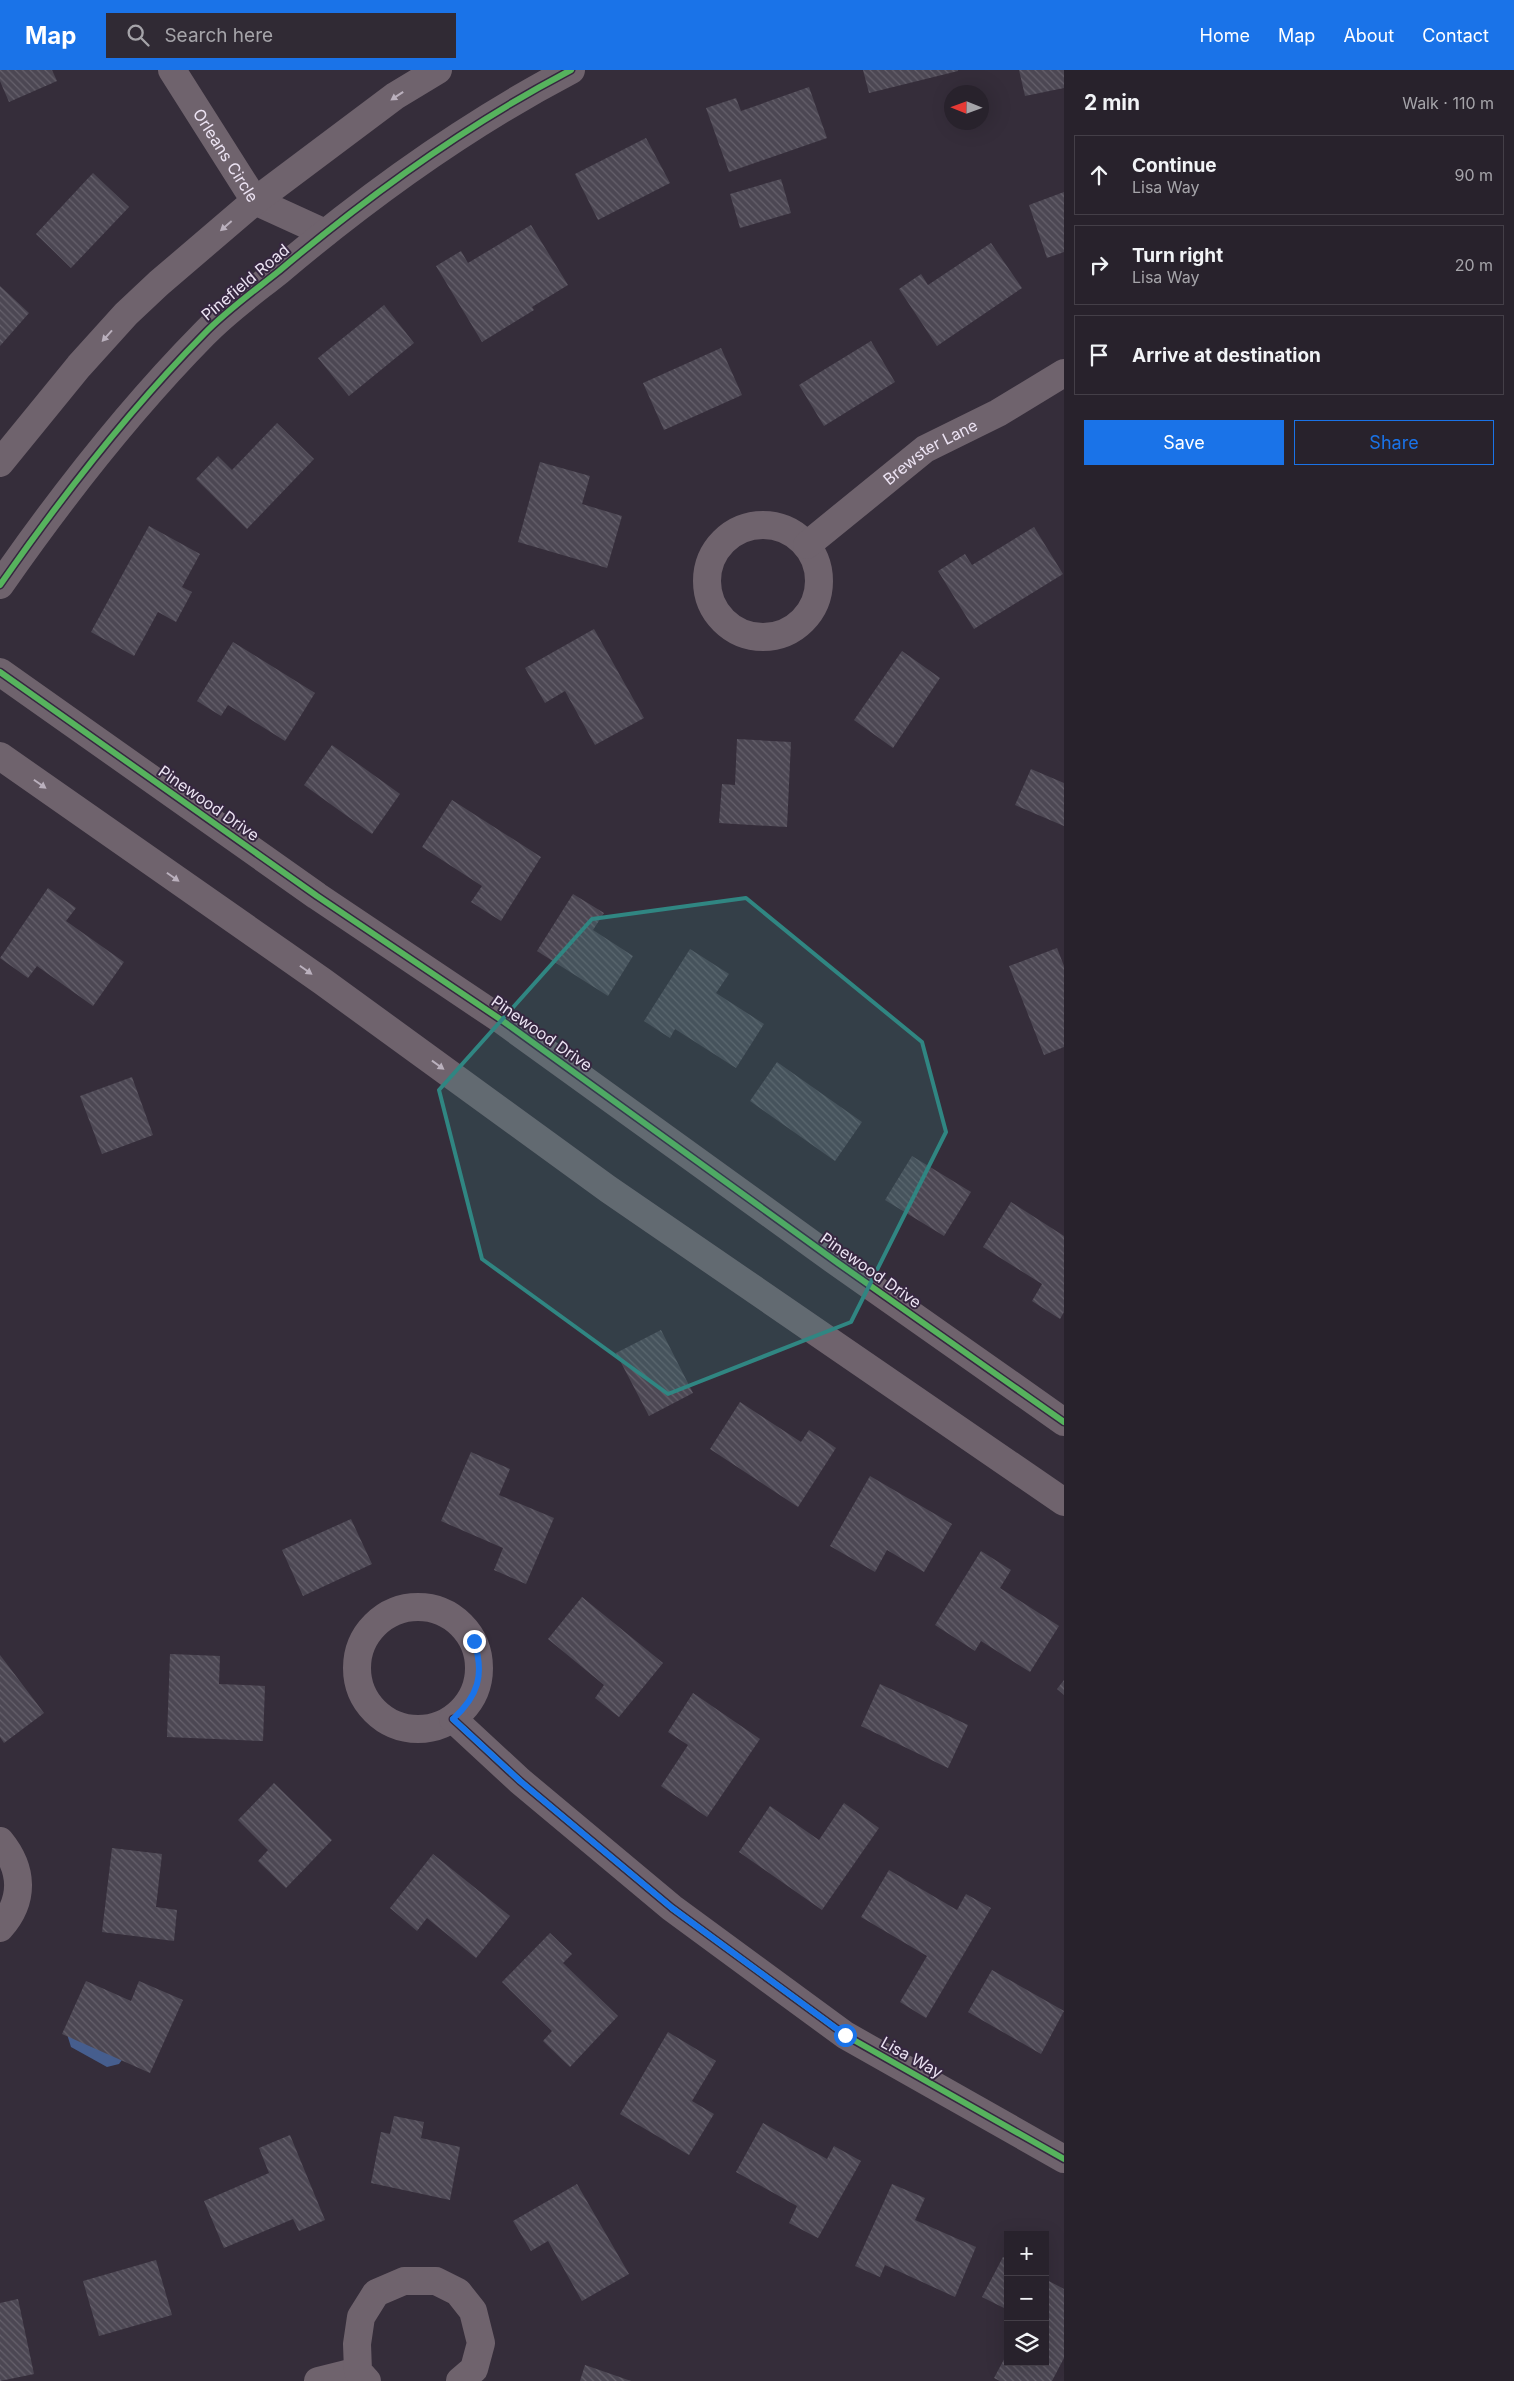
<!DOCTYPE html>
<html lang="en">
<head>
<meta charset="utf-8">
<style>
  :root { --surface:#28222c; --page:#302a34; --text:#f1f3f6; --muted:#a5a4a9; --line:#443f48; --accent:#1a73e8 }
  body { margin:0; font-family:Inter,sans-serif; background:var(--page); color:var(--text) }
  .controls { position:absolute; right:15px; bottom:15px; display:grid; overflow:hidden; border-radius:0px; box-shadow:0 5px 20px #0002 }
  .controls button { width:45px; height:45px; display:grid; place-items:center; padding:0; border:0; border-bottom:1px solid var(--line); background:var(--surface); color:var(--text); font:25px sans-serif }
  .compass { position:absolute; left:944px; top:15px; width:45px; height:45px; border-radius:50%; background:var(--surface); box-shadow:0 5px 20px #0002; rotate:271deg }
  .stop { position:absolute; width:15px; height:15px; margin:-11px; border:4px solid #1a73e8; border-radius:50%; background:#fff }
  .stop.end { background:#1a73e8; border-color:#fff; box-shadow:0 1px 5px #0008 }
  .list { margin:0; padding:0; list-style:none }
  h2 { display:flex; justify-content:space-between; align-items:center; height:65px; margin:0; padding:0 20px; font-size:21px }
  h2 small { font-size:16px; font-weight:400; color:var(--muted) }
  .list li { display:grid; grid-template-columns:32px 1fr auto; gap:15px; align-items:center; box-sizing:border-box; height:80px; margin:0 10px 10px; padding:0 10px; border:1px solid var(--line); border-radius:0px }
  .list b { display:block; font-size:19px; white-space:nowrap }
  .list p { margin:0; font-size:16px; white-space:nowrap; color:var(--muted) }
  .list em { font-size:16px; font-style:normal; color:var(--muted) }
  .actions { display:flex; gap:10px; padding:15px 20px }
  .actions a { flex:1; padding:11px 0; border:1px solid var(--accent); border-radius:0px; text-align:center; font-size:18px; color:var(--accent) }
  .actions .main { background:var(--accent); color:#fff }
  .icon { flex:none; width:28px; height:28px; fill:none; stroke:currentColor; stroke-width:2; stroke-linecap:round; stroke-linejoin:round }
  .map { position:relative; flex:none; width:1064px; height:2311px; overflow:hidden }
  header { display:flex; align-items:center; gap:30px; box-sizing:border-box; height:70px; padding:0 25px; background:var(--accent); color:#fff }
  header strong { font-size:24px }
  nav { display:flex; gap:28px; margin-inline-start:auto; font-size:18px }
  .search { width:350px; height:45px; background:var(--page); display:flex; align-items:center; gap:12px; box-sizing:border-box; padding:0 18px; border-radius:0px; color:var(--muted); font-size:19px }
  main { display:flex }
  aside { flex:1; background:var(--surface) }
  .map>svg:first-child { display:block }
  .water { fill:#465e8e }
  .building { fill:url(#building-back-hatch) }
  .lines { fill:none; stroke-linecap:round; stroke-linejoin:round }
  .street { stroke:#6f636d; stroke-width:28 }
  .cycleway-casing { stroke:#362740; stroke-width:9 }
  .cycleway { stroke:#56b35d; stroke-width:6 }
  .oneway { fill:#bab0bd }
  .route { stroke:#1a73e8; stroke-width:6 }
  .marked { fill:#308682; fill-opacity:0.2; stroke:#308682; stroke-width:4; stroke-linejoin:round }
  .labels { text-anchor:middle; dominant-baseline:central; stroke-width:4; stroke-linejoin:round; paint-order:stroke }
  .street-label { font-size:16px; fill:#ece3f3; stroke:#362740 }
</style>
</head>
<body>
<header>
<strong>Map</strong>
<div class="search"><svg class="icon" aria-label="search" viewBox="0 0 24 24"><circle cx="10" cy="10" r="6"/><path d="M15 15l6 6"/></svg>Search here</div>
<nav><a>Home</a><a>Map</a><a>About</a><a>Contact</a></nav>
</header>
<main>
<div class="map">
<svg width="1064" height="2311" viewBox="0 0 1064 2311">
  <defs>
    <pattern id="building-back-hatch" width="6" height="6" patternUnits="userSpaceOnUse" patternTransform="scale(1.25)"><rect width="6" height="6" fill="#4c4753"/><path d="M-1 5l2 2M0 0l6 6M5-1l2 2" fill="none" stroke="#66616c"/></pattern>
  </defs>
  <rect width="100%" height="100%" fill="#352d3a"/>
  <path class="water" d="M66,1961L124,1987L119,1994L107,1997L71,1977Z"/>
  <path class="building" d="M0,0H52L57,11L9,32L0,11Z
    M863,0H958V1L869,23Z
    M1019,0H1064V18L1025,26Z
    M809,17L827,68L729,102L706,38L736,28L741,41Z
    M646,68L670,113L598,150L575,104Z
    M93,103L129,137L71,198L36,164Z
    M781,109L791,143L740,158L730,124Z
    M1064,122V182L1047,188L1029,135Z
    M531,155L568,215L532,237L534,240L482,272L436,196L461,181L468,193Z
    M991,173L1022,218L937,276L899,219L921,204L928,215Z
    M0,216L29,243L0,276Z
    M384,235L414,273L349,326L318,288Z
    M871,271L895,312L824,356L799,315Z
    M721,278L742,325L664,360L643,313Z
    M277,353L314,389L247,459L196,409L218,386L232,400Z
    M540,392L590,406L582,434L622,446L607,498L518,472Z
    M149,456L200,484L182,517L192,522L176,552L158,542L134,586L91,562Z
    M1034,457L1063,504L974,559L938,501L965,484L972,495Z
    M594,559L644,648L595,675L565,621L545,633L525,598Z
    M233,572L315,623L285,671L228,635L221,646L197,631Z
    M902,581L940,608L893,678L854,650Z
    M737,669L791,672L787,757L719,753L722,714L735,715Z
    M332,675L400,724L372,764L304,715Z
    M1031,699L1064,713V756L1015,735Z
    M452,730L541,787L501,851L471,832L482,816L422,777Z
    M48,818L76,838L66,851L124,892L93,936L37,896L28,908L0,888Z
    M573,824L604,843L593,860L633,886L608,926L537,881Z
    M1057,878L1064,896V977L1044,985L1009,896Z
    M690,879L729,904L716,923L764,954L736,998L675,959L670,968L644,951Z
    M777,992L862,1052L835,1091L750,1031Z
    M132,1007L153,1065L102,1084L80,1026Z
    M912,1086L971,1122L944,1166L885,1130Z
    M1011,1132L1064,1166V1242L1060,1249L1032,1231L1042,1214L983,1177Z
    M661,1260L693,1323L649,1346L616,1283Z
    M740,1332L801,1372L809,1360L836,1378L798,1437L710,1379Z
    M471,1382L510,1399L499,1425L554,1448L526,1514L494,1500L503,1478L441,1451Z
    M870,1406L952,1454L924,1502L887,1480L875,1502L830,1476Z
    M351,1449L372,1494L303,1526L282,1480Z
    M981,1481L1011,1500L1000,1518L1059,1556L1030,1602L981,1571L975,1581L935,1555Z
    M582,1527L663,1593L619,1647L595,1628L604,1615L548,1569Z
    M170,1584L220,1586L219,1614L265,1616L263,1671L167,1667Z
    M0,1585L44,1643L4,1673L0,1667Z
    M1064,1610V1625L1057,1619Z
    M880,1614L968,1655L948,1698L861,1656Z
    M693,1623L760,1669L707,1747L661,1716L688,1675L668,1662Z
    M274,1713L332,1770L286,1818L258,1791L268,1780L238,1750Z
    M844,1733L879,1758L822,1840L739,1782L770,1736L819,1770Z
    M112,1778L162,1784L156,1837L177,1840L174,1871L102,1862Z
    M433,1784L510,1846L476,1888L427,1848L417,1861L390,1838Z
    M889,1800L957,1840L966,1824L991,1838L926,1948L900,1932L927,1886L861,1847Z
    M550,1863L572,1884L563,1893L618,1946L570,1997L543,1971L552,1961L502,1912Z
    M992,1900L1064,1941L1041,1984L968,1942Z
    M86,1911L131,1931L139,1911L183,1930L150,2003L62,1964Z
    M668,1962L716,1991L692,2031L714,2044L689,2085L620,2044Z
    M394,2046L424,2052L421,2068L460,2077L450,2130L371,2113L381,2062L390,2064Z
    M763,2053L827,2089L834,2076L861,2091L818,2168L789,2153L797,2136L736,2102Z
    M290,2065L325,2150L299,2161L293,2149L224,2178L204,2131L269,2103L259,2078Z
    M577,2114L629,2204L582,2231L548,2171L531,2181L513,2151Z
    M892,2114L925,2128L915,2150L976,2177L955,2227L885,2195L880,2207L855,2196Z
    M1003,2187L1008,2189V2240L982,2227Z
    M156,2190L172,2245L99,2266L83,2211Z
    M1045,2209L1064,2219V2288L1052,2311H1000L994,2308L1008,2282V2292H1045Z
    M18,2229L34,2304L0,2311V2233Z
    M585,2295L631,2311H580Z"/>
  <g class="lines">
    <g class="street">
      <path id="s1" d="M172,0L255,131L325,163"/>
      <path d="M0,393L79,296L126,244L159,213L255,131L395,26L438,0"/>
      <circle cx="763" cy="511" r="56"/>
      <path id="s2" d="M807,475L925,379L998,343L1064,303"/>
      <path d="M0,515C62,426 128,341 204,264C226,241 254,221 279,201C369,125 466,55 571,0"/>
      <path d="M0,602L317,826L503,951L838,1193L1064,1352"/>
      <path d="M0,686L322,911L608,1119L1064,1432"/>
      <circle cx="418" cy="1598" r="61"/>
      <path d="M453,1649L520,1711L672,1838L845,1965L1064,2089"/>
      <path d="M0,1771C23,1799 25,1830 0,1858"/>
      <path d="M318,2311L358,2301"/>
      <path d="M367,2311L358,2301L357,2274L361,2247L376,2223L404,2211H436L458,2222L473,2241L481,2273L474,2299L460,2311"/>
    </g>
    <g class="cycleway-casing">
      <path id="cycleway" d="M0,515C62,426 128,341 204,264C226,241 254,221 279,201C369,125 466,55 571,0
        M0,602L317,826L503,951L838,1193L1064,1352
        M453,1649L520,1711L672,1838L845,1965L1064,2089"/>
    </g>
    <use href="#cycleway" class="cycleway"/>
  </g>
  <defs><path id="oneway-solid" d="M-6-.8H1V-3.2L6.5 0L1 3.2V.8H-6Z" transform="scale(1.25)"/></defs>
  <g class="oneway">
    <use href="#oneway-solid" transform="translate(397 26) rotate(146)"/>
    <use href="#oneway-solid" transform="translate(226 156) rotate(139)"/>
    <use href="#oneway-solid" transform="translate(107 266) rotate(132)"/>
    <use href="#oneway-solid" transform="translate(40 714) rotate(35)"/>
    <use href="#oneway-solid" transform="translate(173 807) rotate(35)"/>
    <use href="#oneway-solid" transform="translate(306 900) rotate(35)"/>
    <use href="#oneway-solid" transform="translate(438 995) rotate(36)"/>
  </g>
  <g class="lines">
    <path class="route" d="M474,1571C485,1605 478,1626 453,1649L520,1711L672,1838L845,1965"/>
  </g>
  <path class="marked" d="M746,828L922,972L946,1062L851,1252L668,1324L482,1189L439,1020L592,849Z"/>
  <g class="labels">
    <g class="street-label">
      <text stroke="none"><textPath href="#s1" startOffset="101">Orleans Circle</textPath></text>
      <text transform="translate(245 212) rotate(-40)">Pinefield Road</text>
      <text stroke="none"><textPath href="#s2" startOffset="155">Brewster Lane</textPath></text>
      <text transform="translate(209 733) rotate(35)">Pinewood Drive</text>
      <text transform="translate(542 963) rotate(35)">Pinewood Drive</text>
      <text transform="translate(871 1200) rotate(35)">Pinewood Drive</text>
      <text transform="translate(912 1987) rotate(29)">Lisa Way</text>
    </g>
  </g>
</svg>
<div class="controls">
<button>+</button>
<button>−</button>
<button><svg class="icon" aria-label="layers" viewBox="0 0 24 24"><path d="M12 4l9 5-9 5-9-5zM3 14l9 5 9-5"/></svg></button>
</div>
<svg class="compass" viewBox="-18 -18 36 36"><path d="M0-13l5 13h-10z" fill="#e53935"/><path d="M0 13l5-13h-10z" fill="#a5a4a9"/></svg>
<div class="stop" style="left:845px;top:1965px"></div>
<div class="stop end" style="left:474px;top:1571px"></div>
</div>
<aside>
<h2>2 min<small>Walk · 110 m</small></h2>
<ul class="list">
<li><svg class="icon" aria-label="ahead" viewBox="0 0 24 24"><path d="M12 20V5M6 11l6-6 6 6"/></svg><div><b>Continue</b><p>Lisa Way</p></div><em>90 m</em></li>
<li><svg class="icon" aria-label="right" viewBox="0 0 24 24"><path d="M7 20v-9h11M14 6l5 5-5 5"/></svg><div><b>Turn right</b><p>Lisa Way</p></div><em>20 m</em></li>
<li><svg class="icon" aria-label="arrive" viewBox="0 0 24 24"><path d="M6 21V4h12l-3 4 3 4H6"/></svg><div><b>Arrive at destination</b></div></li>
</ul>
<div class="actions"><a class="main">Save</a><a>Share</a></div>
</aside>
</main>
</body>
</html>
